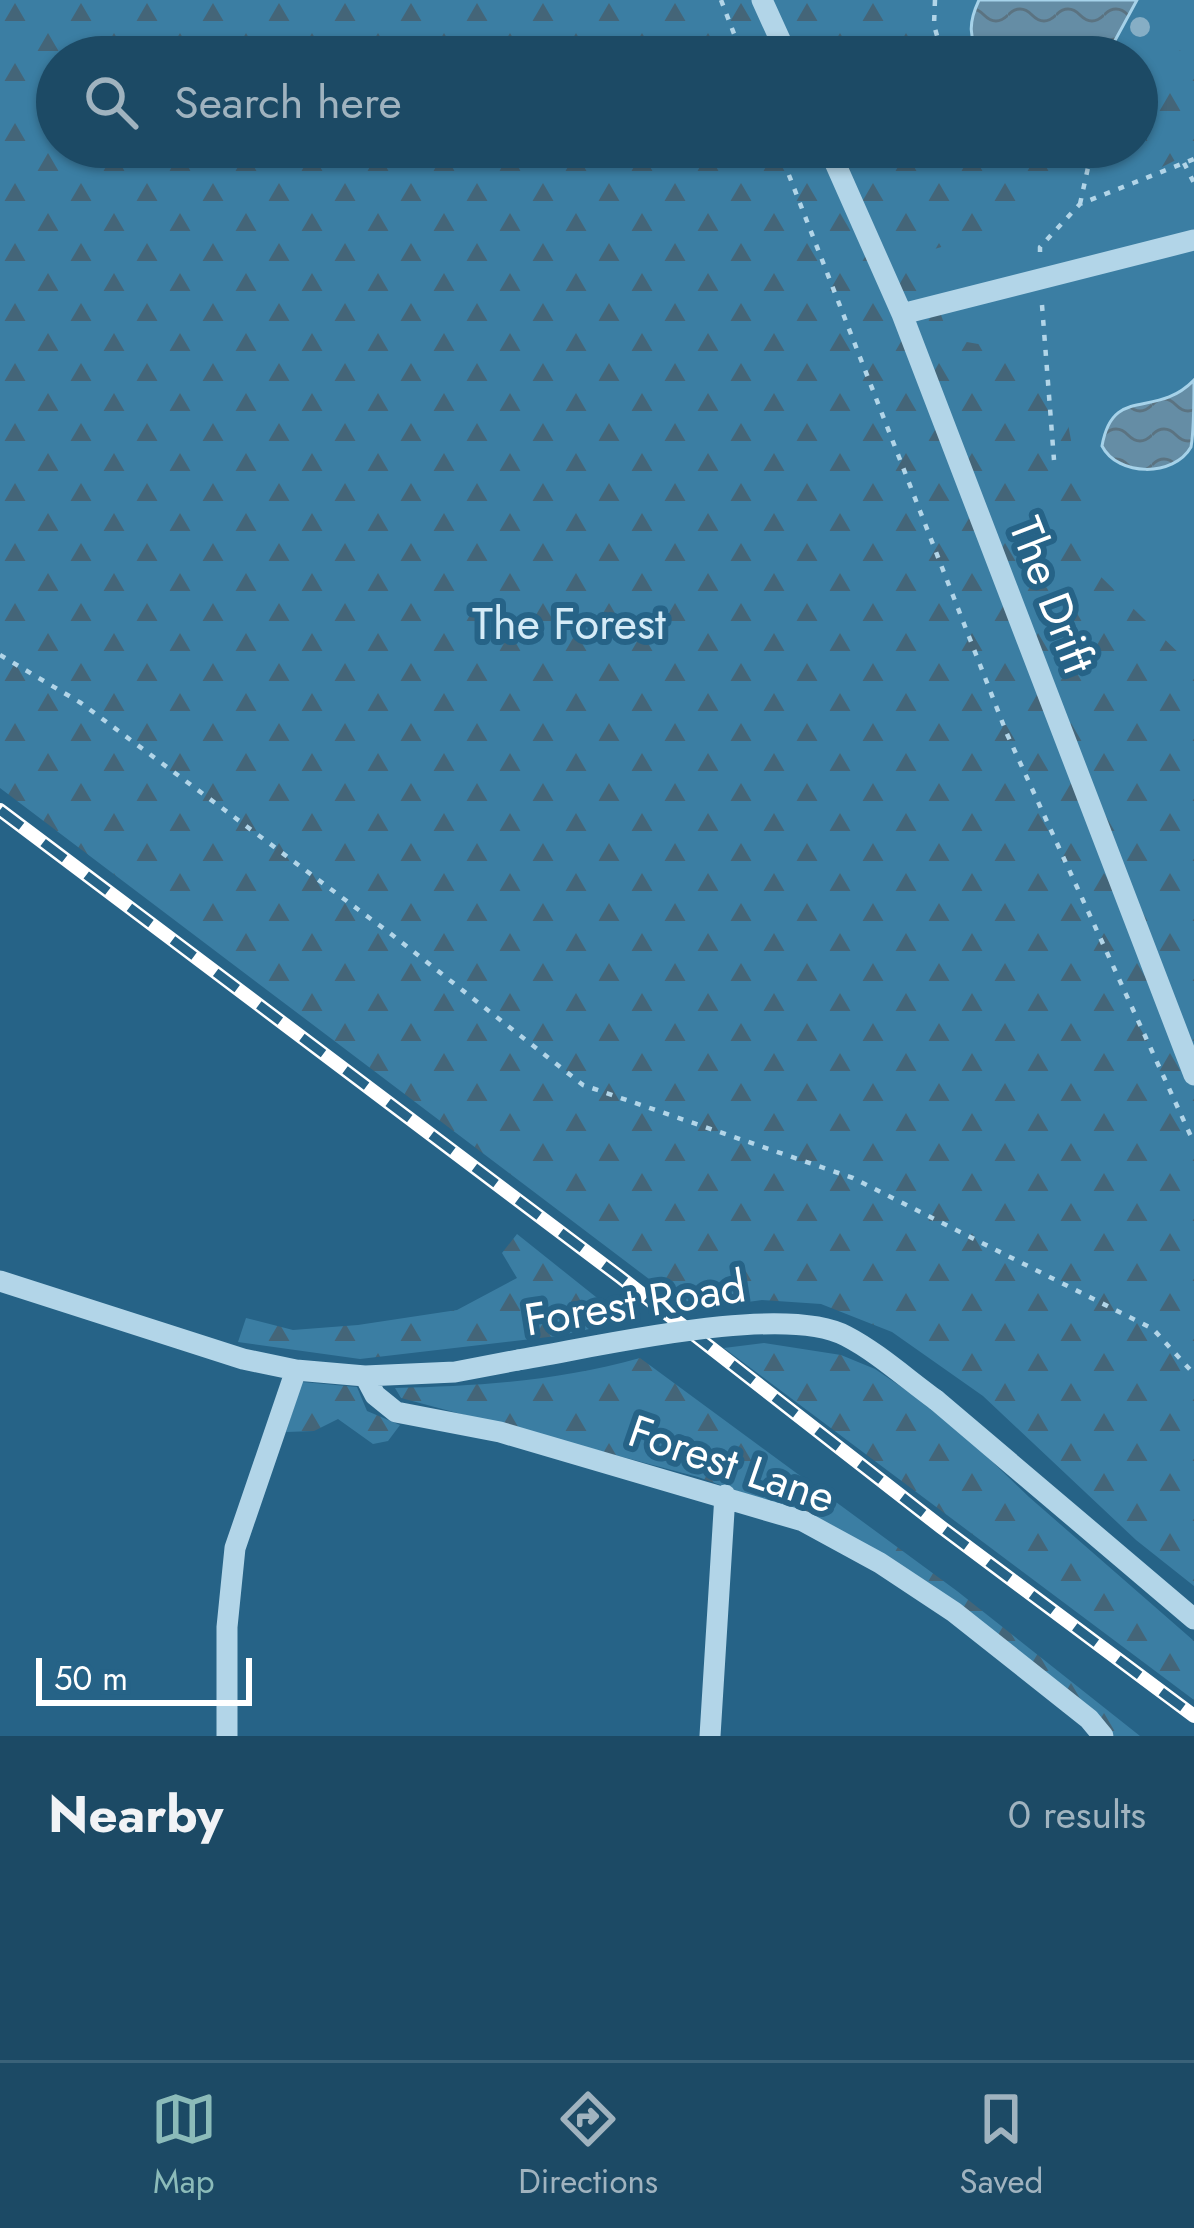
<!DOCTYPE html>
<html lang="en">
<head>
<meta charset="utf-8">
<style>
  :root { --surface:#1c4a65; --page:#25516b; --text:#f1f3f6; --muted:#a0b3bf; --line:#3a6279; --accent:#8bbbb9 }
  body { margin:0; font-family:Jost,sans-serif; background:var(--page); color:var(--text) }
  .scale { position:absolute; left:36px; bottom:30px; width:216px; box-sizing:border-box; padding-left:12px; border:6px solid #fff; border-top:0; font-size:33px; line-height:42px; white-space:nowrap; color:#fff; -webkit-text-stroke:9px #266387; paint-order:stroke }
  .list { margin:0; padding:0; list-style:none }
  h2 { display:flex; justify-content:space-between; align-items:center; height:156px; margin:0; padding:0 48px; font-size:51px }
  h2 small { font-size:39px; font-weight:400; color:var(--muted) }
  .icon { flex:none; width:66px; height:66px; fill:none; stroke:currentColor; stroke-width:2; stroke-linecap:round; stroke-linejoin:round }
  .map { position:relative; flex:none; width:1194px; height:1736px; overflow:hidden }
  .search { position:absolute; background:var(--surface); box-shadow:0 3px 9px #0004; left:36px; right:36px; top:36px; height:132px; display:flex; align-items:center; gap:30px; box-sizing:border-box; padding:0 42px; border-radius:66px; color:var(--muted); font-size:45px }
  .sheet { height:324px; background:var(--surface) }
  nav { display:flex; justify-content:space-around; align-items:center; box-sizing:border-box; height:168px; border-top:3px solid var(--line); background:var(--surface); font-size:33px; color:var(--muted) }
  nav a { display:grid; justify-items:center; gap:6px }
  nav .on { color:var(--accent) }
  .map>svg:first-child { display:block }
  .green { fill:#3b7ea3 }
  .forest { fill:url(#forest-firs) }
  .water { fill:url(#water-waves); stroke:#a6d2e9; stroke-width:3 }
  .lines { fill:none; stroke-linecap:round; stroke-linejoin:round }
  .path { stroke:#b2d5e8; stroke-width:4.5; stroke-dasharray:6 9; stroke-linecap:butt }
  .minor { stroke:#b2d5e8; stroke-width:21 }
  .rail-casing { stroke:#fff; stroke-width:14 }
  .rail { stroke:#266387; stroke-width:9; stroke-dasharray:27; stroke-linecap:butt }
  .minor-bridge { stroke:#b2d5e8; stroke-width:21 }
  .tree { fill:#86aec5 }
  .labels { text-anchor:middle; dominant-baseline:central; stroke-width:12; stroke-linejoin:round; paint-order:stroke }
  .street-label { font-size:45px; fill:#fff; stroke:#266387 }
  .park-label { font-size:45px; fill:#d5ebf7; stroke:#266387 }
</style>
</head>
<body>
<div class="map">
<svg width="1194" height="1736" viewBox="0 0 1194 1736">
  <defs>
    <pattern id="forest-firs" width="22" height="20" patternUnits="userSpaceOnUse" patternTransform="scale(3)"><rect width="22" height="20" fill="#3b7ea3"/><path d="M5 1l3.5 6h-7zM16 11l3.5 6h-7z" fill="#446578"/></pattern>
    <pattern id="water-waves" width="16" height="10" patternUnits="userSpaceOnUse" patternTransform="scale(3)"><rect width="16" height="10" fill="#658da5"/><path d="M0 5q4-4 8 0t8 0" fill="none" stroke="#5b7381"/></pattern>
  </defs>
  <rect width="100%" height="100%" fill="#266387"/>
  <path class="green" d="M815,0H1194V1036L867,147H1137V57H835Z"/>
  <path class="forest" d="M0,0H910L934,57H57V147H1049L1063,184L1018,224L918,254L950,339L995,347L1064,402L1095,571L1194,668V1586L1136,1540L983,1396L892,1332L821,1304L762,1300L690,1310L0,788Z
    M1194,41V151L1160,168C1142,143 1137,109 1137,79Z
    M517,1234L626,1321L557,1336L360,1359L238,1342L246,1318L293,1330L358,1325L457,1310L517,1278L502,1253Z
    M764,1343L841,1355L875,1369L947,1418L1029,1497L1194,1641V1700L724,1348Z
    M640,1358L957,1591L1140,1736H1114L1083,1702L949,1597L830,1524L698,1477L401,1398L395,1388C481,1386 557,1381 640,1358Z
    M302,1382L357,1387L367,1411L400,1425L388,1441L373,1444L338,1419L314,1431L286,1432Z"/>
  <path class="water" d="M979,0H1137L1106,57H983C967,39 969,21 979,0Z
    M1194,380C1194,399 1194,431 1191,447C1174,477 1118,477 1102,446C1113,384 1155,420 1194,380Z"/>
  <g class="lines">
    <path class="path" d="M721,0L743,57
      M935,0L934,25L943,57
      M778,147L1007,734L1194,1143
      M1184,163L1194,183
      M1080,204L1089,163L1081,147
      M1040,252V247L1080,204L1194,159
      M1042,305L1054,460
      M0,655L81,703L391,934L583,1085L853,1178L1153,1329L1194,1374"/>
    <path class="minor" d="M762,0L788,57
      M828,147L902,314L1194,1075
      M902,314L1194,240
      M0,1281L243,1359L296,1370L365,1376L455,1372L518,1360
      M365,1376L375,1395L396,1412L500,1432L803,1521L880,1563L954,1612L1089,1719L1103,1736
      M936,1400L1194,1619
      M227,1736V1627L235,1548L296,1370
      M710,1736L725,1495"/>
    <g class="rail-casing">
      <path id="rail" d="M0,810L620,1277L941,1527L1194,1716"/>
    </g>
    <use href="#rail" class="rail"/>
    <path class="minor-bridge" d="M518,1360C593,1348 782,1302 846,1336C877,1352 907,1379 936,1400"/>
  </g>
  <circle class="tree" cx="1140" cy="27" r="10"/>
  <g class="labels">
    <g class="street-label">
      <text transform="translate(1052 595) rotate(69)">The Drift</text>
      <text transform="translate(635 1303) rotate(-9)">Forest Road</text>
      <text transform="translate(732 1464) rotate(19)">Forest Lane</text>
    </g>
    <g class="park-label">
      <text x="569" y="623">The Forest</text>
    </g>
  </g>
</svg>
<div class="scale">50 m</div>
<div class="search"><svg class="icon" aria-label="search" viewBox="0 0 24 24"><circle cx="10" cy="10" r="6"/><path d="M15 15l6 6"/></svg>Search here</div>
</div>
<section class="sheet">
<h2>Nearby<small>0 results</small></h2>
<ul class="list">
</ul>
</section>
<nav>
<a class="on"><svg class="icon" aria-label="map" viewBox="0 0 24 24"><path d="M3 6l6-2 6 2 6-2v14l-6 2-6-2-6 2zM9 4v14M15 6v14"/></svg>Map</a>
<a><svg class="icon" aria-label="directions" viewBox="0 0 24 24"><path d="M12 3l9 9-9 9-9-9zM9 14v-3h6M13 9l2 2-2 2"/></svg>Directions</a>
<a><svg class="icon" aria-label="saved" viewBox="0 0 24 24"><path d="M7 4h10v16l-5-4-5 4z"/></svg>Saved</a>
</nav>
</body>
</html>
